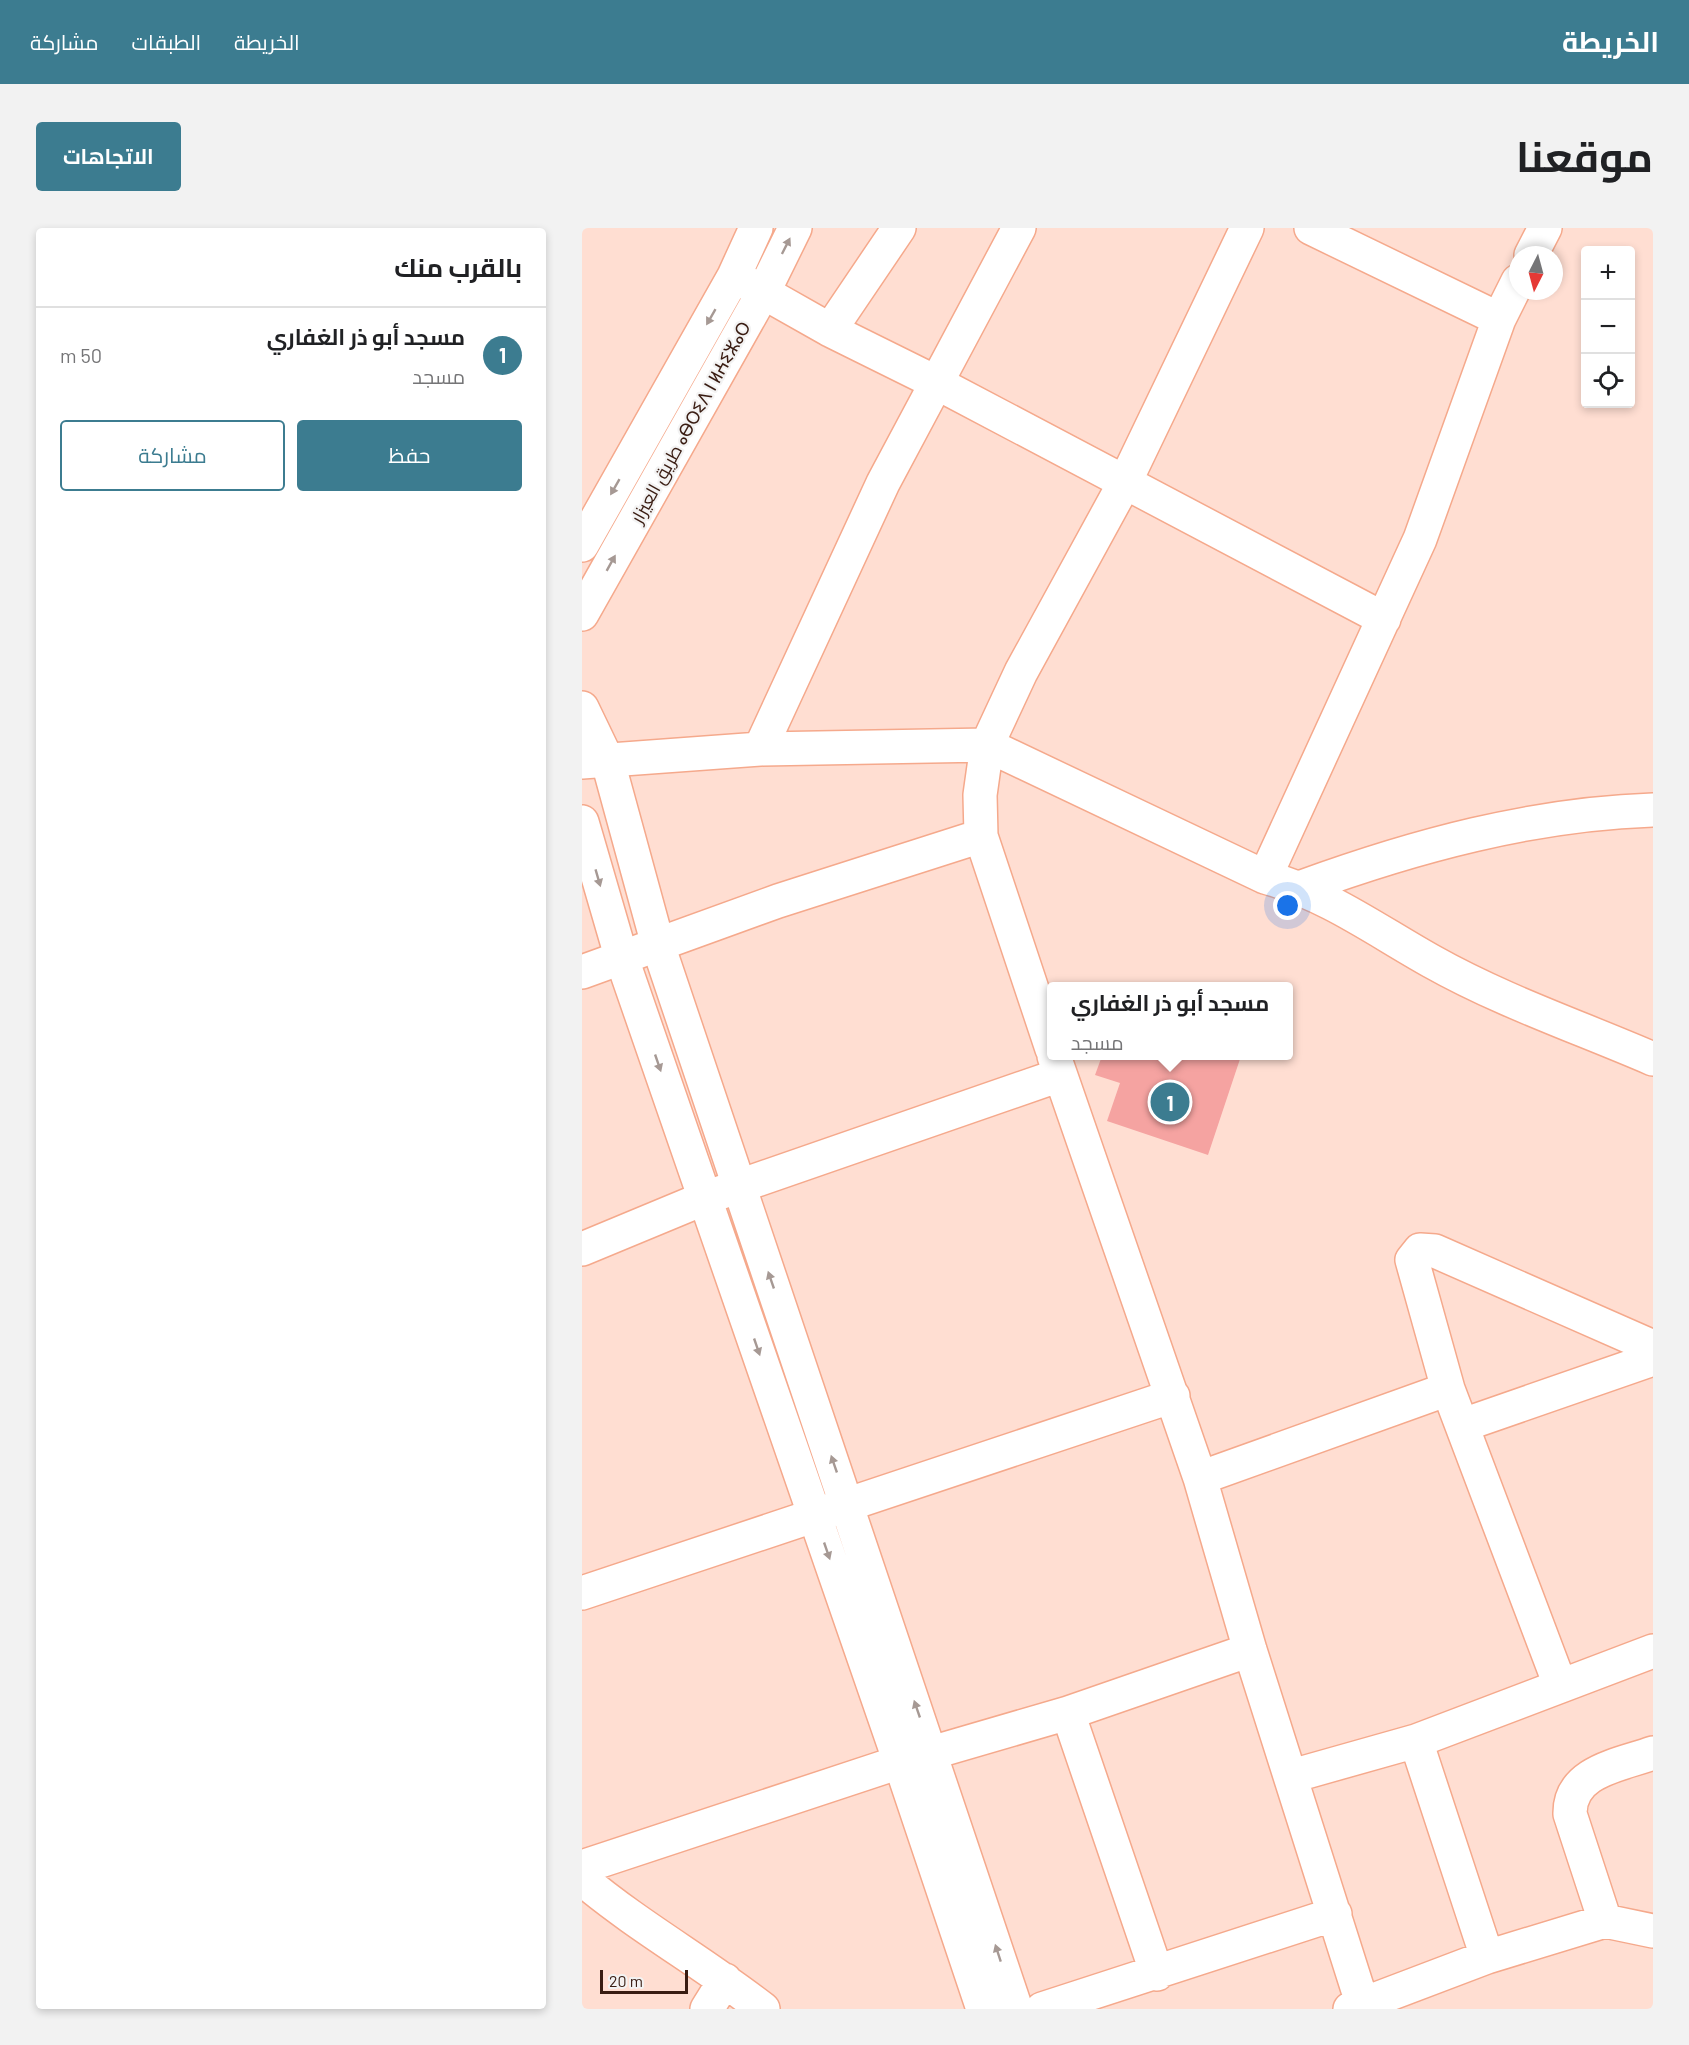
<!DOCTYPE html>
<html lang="ar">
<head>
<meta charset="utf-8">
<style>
  :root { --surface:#fff; --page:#f2f2f2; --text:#202124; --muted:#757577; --line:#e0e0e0; --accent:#3c7c90 }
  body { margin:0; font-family:Barlow,Cairo,"Noto Sans Tifinagh",sans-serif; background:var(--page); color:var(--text); direction:rtl }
  .controls { position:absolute; right:18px; top:18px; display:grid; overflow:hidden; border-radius:6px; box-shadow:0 3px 9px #0003 }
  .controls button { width:54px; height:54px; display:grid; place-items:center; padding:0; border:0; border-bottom:2px solid var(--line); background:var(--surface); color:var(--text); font:30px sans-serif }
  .compass { position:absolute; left:927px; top:18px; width:54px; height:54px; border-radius:50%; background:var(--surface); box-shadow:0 3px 9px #0003; rotate:186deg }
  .scale { position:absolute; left:18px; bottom:15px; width:88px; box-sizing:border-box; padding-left:6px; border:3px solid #391c12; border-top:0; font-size:16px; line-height:21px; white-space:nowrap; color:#391c12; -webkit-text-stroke:4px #f3f3f3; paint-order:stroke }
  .you { position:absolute; left:706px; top:678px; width:21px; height:21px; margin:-15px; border:4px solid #fff; border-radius:50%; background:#1a73e8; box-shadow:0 0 0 9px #1a73e833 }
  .badge { display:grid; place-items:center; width:39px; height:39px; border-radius:50%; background:var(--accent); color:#fff; font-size:20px; font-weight:700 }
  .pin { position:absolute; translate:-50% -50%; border:3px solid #fff; box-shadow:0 2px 6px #0006 }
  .popup { position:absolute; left:465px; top:754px; width:246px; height:78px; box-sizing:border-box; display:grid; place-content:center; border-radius:6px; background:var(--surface); filter:drop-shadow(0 2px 4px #0005); font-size:20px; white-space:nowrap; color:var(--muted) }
  .popup b { font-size:22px; color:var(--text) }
  .popup::after { content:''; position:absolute; left:50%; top:100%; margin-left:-12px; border:12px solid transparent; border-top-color:var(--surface) }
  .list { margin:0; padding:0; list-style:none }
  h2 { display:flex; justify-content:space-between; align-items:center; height:78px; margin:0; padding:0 24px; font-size:26px }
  h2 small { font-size:20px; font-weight:400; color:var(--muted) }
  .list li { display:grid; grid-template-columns:39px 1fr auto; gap:18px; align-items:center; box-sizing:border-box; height:96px; padding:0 24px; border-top:2px solid var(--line) }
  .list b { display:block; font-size:22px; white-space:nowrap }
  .list p { margin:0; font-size:20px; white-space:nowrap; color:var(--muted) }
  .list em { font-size:20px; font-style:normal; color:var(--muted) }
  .actions { display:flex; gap:12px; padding:18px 24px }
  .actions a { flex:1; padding:14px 0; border:2px solid var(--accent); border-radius:6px; text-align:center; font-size:21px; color:var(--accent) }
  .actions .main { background:var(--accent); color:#fff }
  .icon { flex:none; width:33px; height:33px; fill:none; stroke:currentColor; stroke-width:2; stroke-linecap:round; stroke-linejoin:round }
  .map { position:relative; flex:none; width:1071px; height:1781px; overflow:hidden; direction:ltr; border-radius:6px }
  header { display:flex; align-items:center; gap:36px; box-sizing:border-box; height:84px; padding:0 30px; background:var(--accent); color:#fff }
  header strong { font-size:28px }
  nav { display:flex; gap:33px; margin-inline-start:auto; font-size:21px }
  .intro { display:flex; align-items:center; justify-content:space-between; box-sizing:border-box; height:144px; padding:0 36px }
  h1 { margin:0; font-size:42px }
  .button { padding:15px 27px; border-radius:6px; background:var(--accent); color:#fff; font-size:21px; font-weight:700 }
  main { display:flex; gap:36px; padding:0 36px }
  aside { flex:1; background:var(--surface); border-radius:6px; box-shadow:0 3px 9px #0003 }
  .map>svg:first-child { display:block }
  .building { fill:#f5a3a1 }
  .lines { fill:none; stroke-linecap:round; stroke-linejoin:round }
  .street-casing { stroke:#f5a98c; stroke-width:36 }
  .secondary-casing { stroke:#f5a98c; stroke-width:36 }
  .street { stroke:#fff; stroke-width:33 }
  .secondary { stroke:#fff; stroke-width:33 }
  .oneway { fill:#a69994 }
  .labels { text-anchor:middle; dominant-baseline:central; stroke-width:4.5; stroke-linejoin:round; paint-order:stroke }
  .street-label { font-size:18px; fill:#391c12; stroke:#f3f3f3 }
</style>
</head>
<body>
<header>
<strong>الخريطة</strong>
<nav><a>الخريطة</a><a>الطبقات</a><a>مشاركة</a></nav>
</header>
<div class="intro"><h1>موقعنا</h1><a class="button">الاتجاهات</a></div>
<main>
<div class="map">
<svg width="1071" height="1781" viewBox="0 0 1071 1781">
  <rect width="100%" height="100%" fill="#ffded2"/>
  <path class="building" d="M520,828H659L626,927L525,893L538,855L513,847Z"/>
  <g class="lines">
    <g class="street-casing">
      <path id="street" d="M729,0L917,91
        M949,27L963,0
        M156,50L248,102L355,155L802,391
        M248,102L317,0
        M178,521L301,255L437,0
        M0,534L178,521L405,517L683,649L838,311L917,91L936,53
        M683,649C747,667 792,701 849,733C920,773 997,799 1071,831
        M720,659C833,618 950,586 1071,582
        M0,744L196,673L399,608
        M470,821L399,608L398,567L405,517L439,444L543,254L665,0
        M472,828L618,1250L668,1422L782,1781
        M0,1021L123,970L478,847
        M881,1197L1071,1131
        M618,1250L866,1161
        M0,1365L591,1168
        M978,1457L866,1161L830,1032L838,1022L853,1023L1071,1119
        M486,1485L575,1746
        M834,1513L905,1729
        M710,1548L834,1513L1071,1423
        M0,1639L318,1534L486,1485L668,1422
        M0,1651C57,1699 122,1735 181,1781
        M1023,1693L988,1586C987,1543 1038,1537 1071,1525
        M125,1781L143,1752
        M460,1781L753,1686
        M768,1781L905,1729L1023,1693L1071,1703"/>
    </g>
    <g class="secondary-casing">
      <path id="secondary" d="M0,317L152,48L174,0
        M0,386L182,63L213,0
        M0,480L26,534L76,717L434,1781
        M0,594L39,728L318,1534L401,1781"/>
    </g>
    <use href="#street" class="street"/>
    <use href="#secondary" class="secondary"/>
  </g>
  <defs><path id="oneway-solid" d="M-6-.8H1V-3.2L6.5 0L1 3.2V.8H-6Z" transform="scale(1.5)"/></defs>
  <g class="oneway">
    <use href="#oneway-solid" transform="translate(204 18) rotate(-63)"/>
    <use href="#oneway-solid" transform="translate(129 89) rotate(120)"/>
    <use href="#oneway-solid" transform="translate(33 259) rotate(120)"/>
    <use href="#oneway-solid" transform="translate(29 335) rotate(-61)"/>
    <use href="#oneway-solid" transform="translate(16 650) rotate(74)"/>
    <use href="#oneway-solid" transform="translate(76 835) rotate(71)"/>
    <use href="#oneway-solid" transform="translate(189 1052) rotate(-109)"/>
    <use href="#oneway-solid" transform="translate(175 1119) rotate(71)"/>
    <use href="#oneway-solid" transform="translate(252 1236) rotate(-109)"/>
    <use href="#oneway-solid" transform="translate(245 1323) rotate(71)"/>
    <use href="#oneway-solid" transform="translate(335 1481) rotate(-109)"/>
    <use href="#oneway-solid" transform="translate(416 1725) rotate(-108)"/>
  </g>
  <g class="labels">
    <g class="street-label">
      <text transform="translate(108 194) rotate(-61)">طريق العيزار ⴰⴱⵔⵉⴷ ⵏ ⵍⵄⵉⵣⴰⵔ</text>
    </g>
  </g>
</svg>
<div class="controls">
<button>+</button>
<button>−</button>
<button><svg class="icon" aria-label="locate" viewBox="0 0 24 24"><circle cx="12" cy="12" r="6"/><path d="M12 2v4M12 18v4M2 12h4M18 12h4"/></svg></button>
</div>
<svg class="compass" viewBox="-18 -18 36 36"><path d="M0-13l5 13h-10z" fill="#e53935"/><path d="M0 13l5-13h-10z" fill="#757577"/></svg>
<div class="scale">20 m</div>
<div class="you"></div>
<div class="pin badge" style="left:588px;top:874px">1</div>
<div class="popup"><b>مسجد أبو ذر الغفاري</b>مسجد</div>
</div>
<aside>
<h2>بالقرب منك<small></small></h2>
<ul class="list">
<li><span class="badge">1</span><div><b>مسجد أبو ذر الغفاري</b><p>مسجد</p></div><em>50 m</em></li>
</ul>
<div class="actions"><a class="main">حفظ</a><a>مشاركة</a></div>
</aside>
</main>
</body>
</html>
